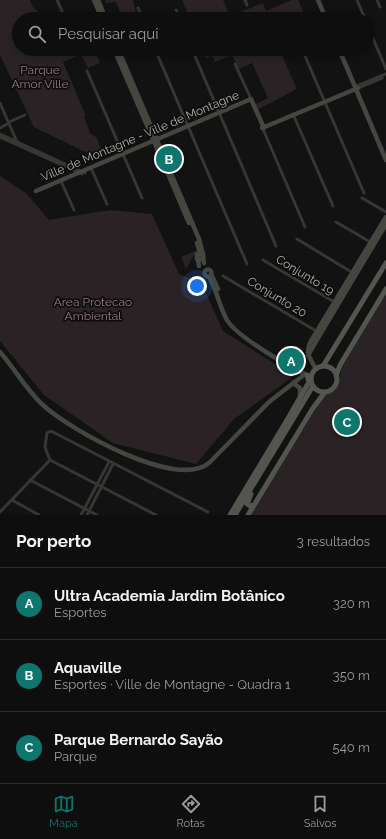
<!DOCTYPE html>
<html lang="pt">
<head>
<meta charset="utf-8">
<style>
  :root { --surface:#0d0e0d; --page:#161716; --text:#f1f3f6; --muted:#9a9c9d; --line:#2d2e2e; --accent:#0f766e }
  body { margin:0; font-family:Raleway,sans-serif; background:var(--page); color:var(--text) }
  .you { position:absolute; left:197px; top:286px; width:14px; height:14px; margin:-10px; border:3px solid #fff; border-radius:50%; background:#1a73e8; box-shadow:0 0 0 6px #1a73e833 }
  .badge { display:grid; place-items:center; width:26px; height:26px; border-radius:50%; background:var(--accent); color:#fff; font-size:13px; font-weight:700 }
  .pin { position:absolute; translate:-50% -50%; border:2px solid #fff; box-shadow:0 1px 4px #0006 }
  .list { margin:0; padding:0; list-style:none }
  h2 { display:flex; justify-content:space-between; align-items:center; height:52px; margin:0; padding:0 16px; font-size:17px }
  h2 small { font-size:13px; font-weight:400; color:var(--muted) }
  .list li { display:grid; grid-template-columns:26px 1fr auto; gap:12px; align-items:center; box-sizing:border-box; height:72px; padding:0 16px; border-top:1px solid var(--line) }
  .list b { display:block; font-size:15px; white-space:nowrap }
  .list p { margin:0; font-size:13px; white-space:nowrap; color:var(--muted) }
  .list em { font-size:13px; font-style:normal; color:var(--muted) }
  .icon { flex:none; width:22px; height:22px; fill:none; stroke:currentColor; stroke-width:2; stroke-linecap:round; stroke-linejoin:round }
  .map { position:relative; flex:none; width:386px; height:515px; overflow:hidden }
  .search { position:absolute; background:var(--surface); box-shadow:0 2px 6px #0003; left:12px; right:12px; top:12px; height:44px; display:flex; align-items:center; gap:10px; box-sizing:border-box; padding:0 14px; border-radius:22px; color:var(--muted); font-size:15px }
  .sheet { height:268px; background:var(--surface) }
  nav { display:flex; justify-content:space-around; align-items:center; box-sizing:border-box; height:56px; border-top:1px solid var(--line); background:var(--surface); font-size:11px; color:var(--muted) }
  nav a { display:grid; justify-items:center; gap:2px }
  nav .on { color:var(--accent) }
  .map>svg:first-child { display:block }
  .built { fill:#1e1f1d }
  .green { fill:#2a2224 }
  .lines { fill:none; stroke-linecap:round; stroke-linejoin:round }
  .street { stroke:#353732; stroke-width:3 }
  .secondary { stroke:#444740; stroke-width:4.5 }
  .primary { stroke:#53564f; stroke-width:5 }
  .labels { text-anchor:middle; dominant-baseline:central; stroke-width:3.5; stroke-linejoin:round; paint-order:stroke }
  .park-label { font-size:12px; fill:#9c7b84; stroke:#0c0d0c }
  .street-label { font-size:12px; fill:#adb2a3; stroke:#0c0d0c }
</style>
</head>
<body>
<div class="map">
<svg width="386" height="515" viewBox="0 0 386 515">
  <rect width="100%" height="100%" fill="#111211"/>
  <path class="built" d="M296,345L304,349L295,364L287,359Z"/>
  <path class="green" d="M0,0H30L33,7L46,19H19V49H94L100,63L88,68L81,54L63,62L86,116L84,117L90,133L97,138L102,152L98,155L83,151L34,127L0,55Z
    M105,0H133L136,14L123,19L116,2L106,3Z
    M182,0H223L230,16L263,3L266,11L292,0H298L303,11L298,16L289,19H181L179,15L187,12Z
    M95,12L98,19H52L78,13L86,14Z
    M202,49H279L297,89L257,110L254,105L268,98L252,63L239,69L232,55L215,62L212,56L206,58Z
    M0,176L26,193L49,220L110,210L152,214L179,274L202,284L223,331L294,376L234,419L196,464L113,443L44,395L0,341Z
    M197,250L186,269L181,257Z
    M386,293V515H250L299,432L303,430L324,395L335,390L339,383L342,364Z"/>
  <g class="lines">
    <path class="street" d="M57,0L62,11
      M245,0L247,5
      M357,0L365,19
      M377,0L380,7
      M138,8L143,19
      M176,10L180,19
      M367,24L386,69
      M155,49L247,264
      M192,49L276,246
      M302,49L364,193
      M235,64L251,99
      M87,71L142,198
      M357,86L386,74
      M358,88L382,78
      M0,103L17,142
      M293,114L333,206
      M9,122L25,115
      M0,128L9,123
      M263,129L305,227
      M0,134L85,173
      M0,137L82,174
      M91,168L107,204
      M61,181L74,210
      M362,198L386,212
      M336,222L372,243
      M297,239L353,273
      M263,260L336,303
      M223,276L318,332
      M50,460L45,447L47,433L51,431L208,512
      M50,460L156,515
      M30,480L97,515
      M12,500L39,515
      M0,512L50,460
      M81,515L109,462
      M87,515L113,464"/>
    <path class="secondary" d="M94,0L102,19
      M98,0L106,19
      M318,0L326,19
      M114,49L159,153
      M118,49L199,239L203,254
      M339,49L386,160
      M262,128L358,88
      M163,162L189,223
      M36,191L251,99L264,128
      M197,243L200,253
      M202,259H197V254H203L204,263
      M198,260L199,266
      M204.5 273a3.5 3.5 0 1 1 7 0a3.5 3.5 0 1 1-7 0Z
      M211,274L218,289
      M209,277C217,290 219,306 227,320C237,337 291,368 311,377
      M311,341L386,217
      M310,343C305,353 311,360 316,369
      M315,343L386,224
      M0,352C15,369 27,391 44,406C71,430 176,490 209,463L269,402L305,374
      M308,355L314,345
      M293,383L300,388V396"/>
    <path class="primary" d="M323,366L386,263
      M311 379a13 13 0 1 1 26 0a13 13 0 1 1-26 0Z
      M336,376L340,365L386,289
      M283,427L309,382L307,375
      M251,494L247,504L250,506L254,505
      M230,515L284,425
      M235,515L313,386
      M248,515L313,408L325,392"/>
  </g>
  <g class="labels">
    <g class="park-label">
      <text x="40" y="70">Parque<tspan x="40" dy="14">Amor Ville</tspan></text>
      <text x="93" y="302">Area Protecao<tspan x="93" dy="14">Ambiental</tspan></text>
    </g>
    <g class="street-label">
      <text transform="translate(140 136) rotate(-23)">Ville de Montagne - Ville de Montagne</text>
      <text transform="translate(305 275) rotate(31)">Conjunto 19</text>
      <text transform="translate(277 297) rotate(31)">Conjunto 20</text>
    </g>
  </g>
</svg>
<div class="you"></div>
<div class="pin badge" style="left:291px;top:361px">A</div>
<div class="pin badge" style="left:169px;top:159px">B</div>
<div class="pin badge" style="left:347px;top:422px">C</div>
<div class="search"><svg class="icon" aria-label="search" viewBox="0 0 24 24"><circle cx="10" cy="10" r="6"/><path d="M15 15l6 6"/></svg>Pesquisar aqui</div>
</div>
<section class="sheet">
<h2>Por perto<small>3 resultados</small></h2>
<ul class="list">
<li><span class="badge">A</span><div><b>Ultra Academia Jardim Botânico</b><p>Esportes</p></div><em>320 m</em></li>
<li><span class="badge">B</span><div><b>Aquaville</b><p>Esportes · Ville de Montagne - Quadra 1</p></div><em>350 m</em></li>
<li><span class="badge">C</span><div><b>Parque Bernardo Sayão</b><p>Parque</p></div><em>540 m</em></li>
</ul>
</section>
<nav>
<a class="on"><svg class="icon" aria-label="map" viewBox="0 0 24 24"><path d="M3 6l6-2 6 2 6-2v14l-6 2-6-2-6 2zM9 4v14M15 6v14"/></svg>Mapa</a>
<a><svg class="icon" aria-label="directions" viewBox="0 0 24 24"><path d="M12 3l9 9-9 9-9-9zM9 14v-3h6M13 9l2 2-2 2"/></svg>Rotas</a>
<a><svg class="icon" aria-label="saved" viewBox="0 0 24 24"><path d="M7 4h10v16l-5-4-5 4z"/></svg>Salvos</a>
</nav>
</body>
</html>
